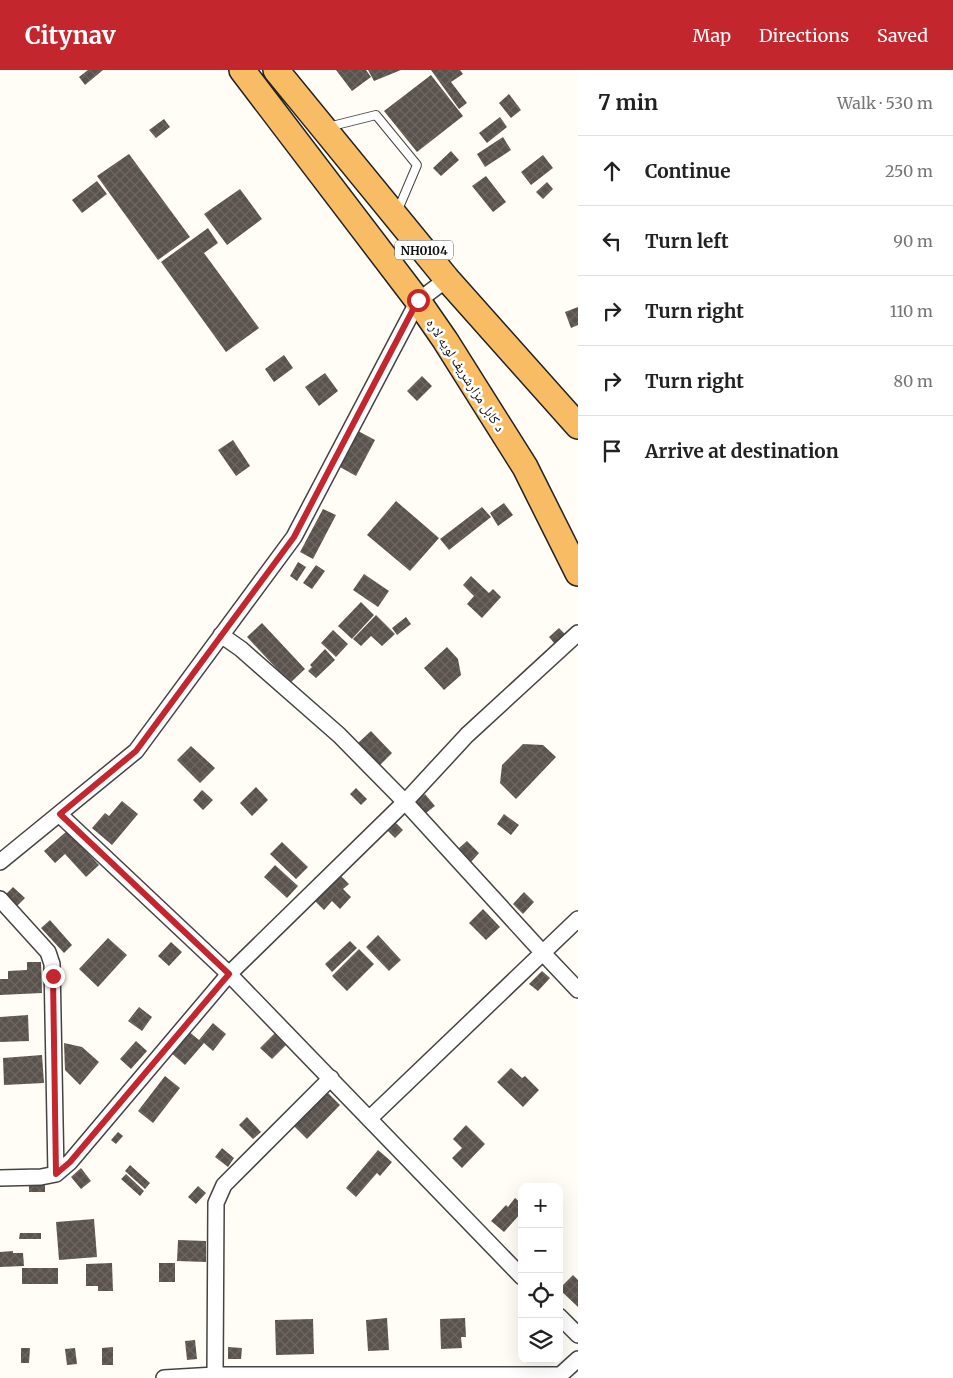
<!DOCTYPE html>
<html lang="en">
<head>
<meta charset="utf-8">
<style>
  :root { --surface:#fff; --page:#f2f2f2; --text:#222; --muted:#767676; --line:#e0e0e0; --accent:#c4262e }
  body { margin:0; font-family:Merriweather,"Noto Naskh Arabic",serif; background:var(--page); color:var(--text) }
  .controls { position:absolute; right:15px; bottom:15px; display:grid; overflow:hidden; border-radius:10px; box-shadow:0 5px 20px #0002 }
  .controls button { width:45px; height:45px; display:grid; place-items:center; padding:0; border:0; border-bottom:1px solid var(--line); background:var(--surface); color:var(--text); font:25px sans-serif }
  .stop { position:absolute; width:15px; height:15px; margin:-11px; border:4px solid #c4262e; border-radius:50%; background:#fff }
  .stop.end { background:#c4262e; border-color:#fff; box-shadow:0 1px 5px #0008 }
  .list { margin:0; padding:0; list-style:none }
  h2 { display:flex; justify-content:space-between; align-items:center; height:65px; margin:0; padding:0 20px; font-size:21px }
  h2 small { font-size:16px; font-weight:400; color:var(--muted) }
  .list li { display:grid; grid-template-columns:32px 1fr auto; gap:15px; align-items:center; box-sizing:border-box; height:70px; padding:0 20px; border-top:1px solid var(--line) }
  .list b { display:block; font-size:19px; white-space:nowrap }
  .list em { font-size:16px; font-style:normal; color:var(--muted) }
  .icon { flex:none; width:28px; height:28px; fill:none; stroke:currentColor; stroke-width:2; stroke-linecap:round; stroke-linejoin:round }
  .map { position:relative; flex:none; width:578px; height:1308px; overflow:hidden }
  header { display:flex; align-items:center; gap:30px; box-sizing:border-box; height:70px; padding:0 25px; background:var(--accent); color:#fff }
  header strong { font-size:24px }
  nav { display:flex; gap:28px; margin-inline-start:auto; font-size:18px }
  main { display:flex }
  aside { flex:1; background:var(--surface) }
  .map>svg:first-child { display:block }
  .building { fill:url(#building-cross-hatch) }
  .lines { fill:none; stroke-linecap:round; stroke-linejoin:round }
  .service-casing { stroke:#444; stroke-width:10 }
  .minor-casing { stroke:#444; stroke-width:18 }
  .trunk-casing { stroke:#222; stroke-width:28 }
  .service { stroke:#fff; stroke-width:8 }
  .minor { stroke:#fff; stroke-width:15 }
  .trunk { stroke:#f7bc64; stroke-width:25 }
  .route { stroke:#c4262e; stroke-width:6 }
  .labels { text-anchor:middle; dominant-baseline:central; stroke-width:5; stroke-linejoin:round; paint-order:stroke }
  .shield { fill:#fff; stroke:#585858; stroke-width:1 }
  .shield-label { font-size:12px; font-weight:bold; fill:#111 }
  .street-label { font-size:14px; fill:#111; stroke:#fff }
</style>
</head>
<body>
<header>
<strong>Citynav</strong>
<nav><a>Map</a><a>Directions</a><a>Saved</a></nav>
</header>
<main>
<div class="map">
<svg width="578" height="1308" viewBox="0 0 578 1308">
  <defs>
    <pattern id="building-cross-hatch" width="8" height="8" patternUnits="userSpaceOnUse" patternTransform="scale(1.25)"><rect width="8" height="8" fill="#5a524d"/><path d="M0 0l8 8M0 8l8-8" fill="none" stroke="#6d6662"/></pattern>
  </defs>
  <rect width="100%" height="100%" fill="#fffdf5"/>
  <path class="building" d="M88,0H103L85,15L79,7Z
    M336,0H366L371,7L352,21Z
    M368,0H401L374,11Z
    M431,0H460L463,4L451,12L467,33L459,39Z
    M431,5L463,46L417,82L384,41Z
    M509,24L521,40L511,48L499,33Z
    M500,47L507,57L487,73L479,63Z
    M164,49L170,57L156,68L149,60Z
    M503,67L511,80L485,97L477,84Z
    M451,81L459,90L441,106L433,98Z
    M129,84L190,167L158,190L97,106Z
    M543,85L553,98L531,115L521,102Z
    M486,106L506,132L493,142L472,116Z
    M97,111L107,124L82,143L72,130Z
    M547,112L553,119L543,129L536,122Z
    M240,119L262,149L227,175L204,144Z
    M208,158L218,173L204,183L259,258L226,282L161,192Z
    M578,237V255L571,258L565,242Z
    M284,285L293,298L274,312L265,299Z
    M325,303L338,321L319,336L305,317Z
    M422,306L432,316L417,331L407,321Z
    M358,361L375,370L356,406L340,397Z
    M233,370L250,396L236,406L218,380Z
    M396,431L439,468L410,501L367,465Z
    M504,433L513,445L498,456L490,443Z
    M482,437L491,447L449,480L440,469Z
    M323,439L336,445L313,489L300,482Z
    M298,492L306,497L297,511L290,506Z
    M316,495L325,501L312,519L303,513Z
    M364,504L389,521L378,537L353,520Z
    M471,506L489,523L493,519L501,527L482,548L467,534L474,526L463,515Z
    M361,532L374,545L352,569L338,556Z
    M376,545L395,564L382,576L371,566L361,576L353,569Z
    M406,547L411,554L397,565L392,558Z
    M262,553L305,599L290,613L247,567Z
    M559,558L566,565L555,574L549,567Z
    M333,560L348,574L336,587L321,573Z
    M447,577L458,589L461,605L444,620L424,598Z
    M325,579L335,590L316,608L308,601L312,597L310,595Z
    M371,661L392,683L380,695L358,673Z
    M523,674L543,675L556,687L516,729L500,713L502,695Z
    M191,676L215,698L200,713L177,690Z
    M256,717L268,730L252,746L240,733Z
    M356,718L367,729L361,735L350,724Z
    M202,720L213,730L203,740L193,730Z
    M425,724L435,736L426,743L415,731Z
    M122,731L138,744L112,775L92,758L105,743L109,746Z
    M504,744L519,755L511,765L497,754Z
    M393,750L403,760L395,768L385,758Z
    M67,761L99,795L86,807L65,784L55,793L44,781Z
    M467,771L479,783L471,792L458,779Z
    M282,772L308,797L296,809L270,784Z
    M275,795L298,816L287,828L264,807Z
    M340,805L349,814L343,819L351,827L340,839L332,831L324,840L315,831Z
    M13,817L25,828L17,836L5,825Z
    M524,822L534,832L523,844L513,834Z
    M483,839L500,857L486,870L469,853Z
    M50,850L72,875L64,883L41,858Z
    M378,865L401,890L389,901L366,877Z
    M108,868L127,885L98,917L79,899Z
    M350,871L357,878L332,902L325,894Z
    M171,872L182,882L169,896L158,886Z
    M359,879L374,894L347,921L332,906Z
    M27,892H41L42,923L0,925V909H8V901L27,900Z
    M542,901L550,908L538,921L529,914Z
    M139,937L152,947L142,961L128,951Z
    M28,945L29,971L0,972V947Z
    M213,953L226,964L213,981L204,973L185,995L170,982L188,961L199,970Z
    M275,963L287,974L272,989L260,978Z
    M136,971L147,981L131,999L120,989Z
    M64,973L82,977L99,992L80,1015L65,1000Z
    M42,985L44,1013L4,1015L3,988Z
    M511,998L522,1008L525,1006L539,1020L523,1037L497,1012Z
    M165,1006L180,1018L153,1053L138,1041Z
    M327,1022L340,1035L307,1069L294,1056Z
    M247,1047L261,1062L253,1069L239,1055Z
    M466,1055L485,1074L462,1098L452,1088L462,1078L453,1069Z
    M118,1062L123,1066L116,1074L111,1070Z
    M222,1078L234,1088L228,1097L215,1087Z
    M378,1080L392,1092L380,1106L377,1103L356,1127L346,1118Z
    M130,1095L150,1113L145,1119L125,1101Z
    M81,1098L91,1111L81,1119L71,1107Z
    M126,1104L144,1121L140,1126L121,1109Z
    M29,1112L45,1113V1122H29Z
    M198,1116L206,1123L196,1134L188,1127Z
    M515,1128L522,1134V1142L504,1162L491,1151L506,1135L508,1137Z
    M94,1149L97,1187L59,1190L56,1152Z
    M20,1163H41V1169H19Z
    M178,1170L206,1171V1192L177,1191Z
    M13,1181V1183H23L24,1196L0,1197V1182Z
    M112,1193L113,1221H98V1216H86V1194Z
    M159,1193H175V1212H159Z
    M22,1198H58V1214H22Z
    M573,1205L578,1210V1237L559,1219Z
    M387,1248L389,1280L368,1281L366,1250Z
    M465,1248L466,1267H461L462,1278L441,1279L440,1249Z
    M313,1249L314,1284L276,1285L275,1250Z
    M195,1270L197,1289L187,1290L185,1271Z
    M113,1277V1295H102V1278Z
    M228,1277L242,1278L241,1289H228Z
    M21,1278H30L29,1293H21Z
    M75,1278L77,1294L67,1295L65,1279Z"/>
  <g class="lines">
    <g class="service-casing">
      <path id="service" d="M328,57L376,45L417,95L397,142"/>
    </g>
    <g class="minor-casing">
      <path id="minor" d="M221,565L241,579L339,665L405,732L542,882L578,920
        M59,744L229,904L522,1207
        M0,792L136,681L294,467L418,231L447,209
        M0,829L48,882L52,894L56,1104
        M369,1049L578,849
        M0,1108L41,1107L56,1104L70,1092L229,904L405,732L467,665L578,563
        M559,1246L578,1265
        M215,1305L216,1133L224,1115L331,1008
        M164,1308L215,1305H561
        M557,1308L578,1289"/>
    </g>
    <g class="trunk-casing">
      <path id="trunk" d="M242,0L418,231L445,270L525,397L578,503
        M276,0L447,209L578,356"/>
    </g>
    <use href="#service" class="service"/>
    <use href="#minor" class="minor"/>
    <use href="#trunk" class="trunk"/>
  </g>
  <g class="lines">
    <path class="route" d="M53,906L56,1104L70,1092L229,904L60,744L136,681L294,467L418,230"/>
  </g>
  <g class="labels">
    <rect class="shield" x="395" y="170.5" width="58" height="19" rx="4"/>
    <g class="shield-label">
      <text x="424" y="180">NH0104</text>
    </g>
    <g class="street-label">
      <text transform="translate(466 305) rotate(57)">د کابل مزارشریف لویه لاره</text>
    </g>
  </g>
</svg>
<div class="controls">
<button>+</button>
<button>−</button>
<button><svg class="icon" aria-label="locate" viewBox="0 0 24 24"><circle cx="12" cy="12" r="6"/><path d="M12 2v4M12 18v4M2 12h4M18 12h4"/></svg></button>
<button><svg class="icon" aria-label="layers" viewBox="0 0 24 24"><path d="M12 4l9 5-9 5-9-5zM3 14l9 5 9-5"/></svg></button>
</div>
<div class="stop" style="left:418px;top:230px"></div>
<div class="stop end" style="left:53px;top:906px"></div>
</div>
<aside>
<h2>7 min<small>Walk · 530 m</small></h2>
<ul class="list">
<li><svg class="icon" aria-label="ahead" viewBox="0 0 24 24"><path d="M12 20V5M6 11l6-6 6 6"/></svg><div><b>Continue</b></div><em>250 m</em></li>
<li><svg class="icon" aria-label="left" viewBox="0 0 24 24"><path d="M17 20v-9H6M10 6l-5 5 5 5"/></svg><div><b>Turn left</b></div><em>90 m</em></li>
<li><svg class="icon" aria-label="right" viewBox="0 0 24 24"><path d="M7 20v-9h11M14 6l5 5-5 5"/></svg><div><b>Turn right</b></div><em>110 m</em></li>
<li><svg class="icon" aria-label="right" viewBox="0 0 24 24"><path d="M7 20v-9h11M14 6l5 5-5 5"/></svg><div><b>Turn right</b></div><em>80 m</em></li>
<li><svg class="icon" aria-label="arrive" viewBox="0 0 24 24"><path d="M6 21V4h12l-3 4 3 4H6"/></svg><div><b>Arrive at destination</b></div></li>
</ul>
</aside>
</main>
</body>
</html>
